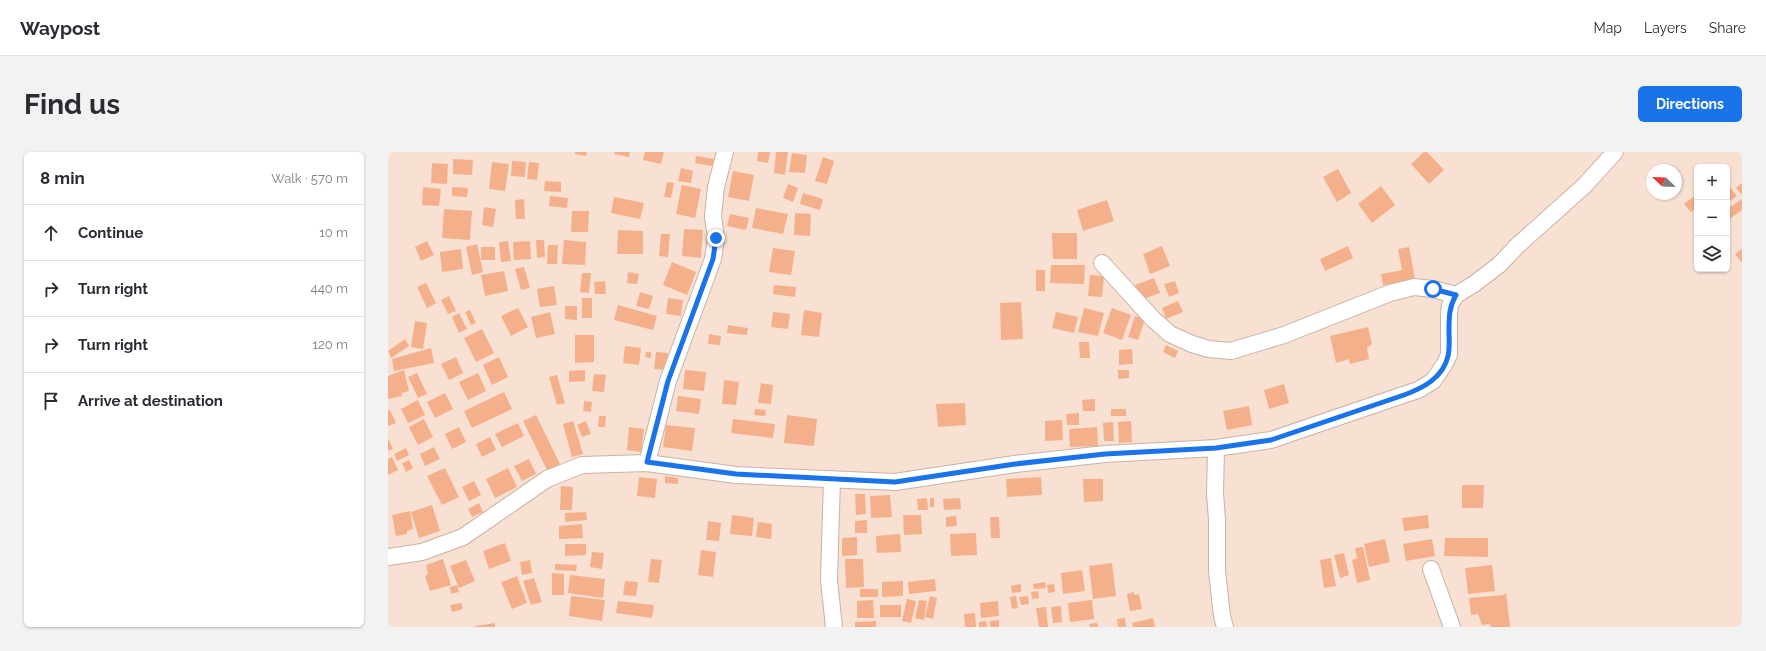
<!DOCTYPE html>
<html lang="en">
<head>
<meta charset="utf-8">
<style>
  :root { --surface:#fff; --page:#f2f2f3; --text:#2b2b33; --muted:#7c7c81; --line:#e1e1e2; --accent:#1a73e8 }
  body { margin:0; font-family:Raleway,sans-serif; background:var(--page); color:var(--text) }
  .controls { position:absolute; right:12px; top:12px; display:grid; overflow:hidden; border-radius:6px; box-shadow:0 1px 3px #0004 }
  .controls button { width:36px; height:36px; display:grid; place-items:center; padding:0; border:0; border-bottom:1px solid var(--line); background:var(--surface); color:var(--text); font:20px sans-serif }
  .compass { position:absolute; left:1258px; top:12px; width:36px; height:36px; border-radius:50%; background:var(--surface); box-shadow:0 1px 3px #0004; rotate:293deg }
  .stop { position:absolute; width:12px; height:12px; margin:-9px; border:3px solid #1a73e8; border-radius:50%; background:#fff }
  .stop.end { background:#1a73e8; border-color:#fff; box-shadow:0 1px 4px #0008 }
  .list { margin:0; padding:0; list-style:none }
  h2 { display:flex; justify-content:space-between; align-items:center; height:52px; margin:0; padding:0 16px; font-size:17px }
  h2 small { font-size:13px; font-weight:400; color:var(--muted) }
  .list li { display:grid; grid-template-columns:26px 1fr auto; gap:12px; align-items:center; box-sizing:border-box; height:56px; padding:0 16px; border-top:1px solid var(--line) }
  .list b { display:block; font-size:15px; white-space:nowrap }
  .list em { font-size:13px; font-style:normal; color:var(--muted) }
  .icon { flex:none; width:22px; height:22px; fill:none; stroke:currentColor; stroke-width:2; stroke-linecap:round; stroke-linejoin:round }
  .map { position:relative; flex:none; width:1354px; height:475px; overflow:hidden; border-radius:6px }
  header { display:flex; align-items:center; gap:24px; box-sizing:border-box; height:56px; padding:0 20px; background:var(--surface); border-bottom:1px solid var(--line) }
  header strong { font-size:19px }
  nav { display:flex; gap:22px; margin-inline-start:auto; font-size:14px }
  .intro { display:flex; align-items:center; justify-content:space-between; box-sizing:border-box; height:96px; padding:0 24px }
  h1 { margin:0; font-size:28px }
  .button { padding:10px 18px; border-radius:6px; background:var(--accent); color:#fff; font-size:14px; font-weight:700 }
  main { display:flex; gap:24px; padding:0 24px }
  aside { flex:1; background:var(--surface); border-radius:6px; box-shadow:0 1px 3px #0004 }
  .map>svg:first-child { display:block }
  .building { fill:#f4b08a }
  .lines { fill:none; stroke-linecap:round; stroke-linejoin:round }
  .street-casing { stroke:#c9b2a5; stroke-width:18 }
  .street { stroke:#fff; stroke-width:16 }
  .route { stroke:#1a73e8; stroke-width:5 }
</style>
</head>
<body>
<header>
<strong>Waypost</strong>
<nav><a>Map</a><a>Layers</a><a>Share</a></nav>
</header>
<div class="intro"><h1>Find us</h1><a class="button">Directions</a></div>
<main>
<aside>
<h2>8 min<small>Walk · 570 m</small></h2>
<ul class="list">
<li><svg class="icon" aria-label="ahead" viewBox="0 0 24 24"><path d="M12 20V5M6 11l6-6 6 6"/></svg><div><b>Continue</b></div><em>10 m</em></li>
<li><svg class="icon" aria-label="right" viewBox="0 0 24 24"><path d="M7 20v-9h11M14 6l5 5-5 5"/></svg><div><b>Turn right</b></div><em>440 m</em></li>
<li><svg class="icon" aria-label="right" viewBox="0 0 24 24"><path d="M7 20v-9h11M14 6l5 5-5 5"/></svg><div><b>Turn right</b></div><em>120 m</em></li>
<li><svg class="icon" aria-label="arrive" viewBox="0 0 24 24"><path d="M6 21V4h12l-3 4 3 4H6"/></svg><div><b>Arrive at destination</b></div></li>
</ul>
</aside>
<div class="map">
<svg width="1354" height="475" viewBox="0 0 1354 475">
  <rect width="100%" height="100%" fill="#f8e0d3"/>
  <path class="building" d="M187,0H199L198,4L187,2Z
    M227,0H242L241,5L226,2Z
    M257,0H276L273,12L255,8Z
    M370,0H382L380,11L369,9Z
    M388,0H400L397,23L386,21Z
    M1036,0H1039L1056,18L1041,32L1023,12Z
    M404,1L419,3L417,21L401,20Z
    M308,4L326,7L324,14L307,11Z
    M435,5L446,9L439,32L427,29Z
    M65,7L85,8L84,23L65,22Z
    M124,9L138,10L137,25L123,24Z
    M104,10L121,12L117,39L101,37Z
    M141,10L151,11L149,28L139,27Z
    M44,11L60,12L59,32L43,31Z
    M293,16L305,19L303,31L290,29Z
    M950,17L963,41L949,50L935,25Z
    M345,19L366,23L361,49L340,45Z
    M157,29L173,30V40L156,39Z
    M279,30L286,31L283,46L276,45Z
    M1354,31V43L1348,36Z
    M400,32L410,36L405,50L395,46Z
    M294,33L313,37L307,66L288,62Z
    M993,34L1007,53L984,71L970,52Z
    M35,35L53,37L51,54L34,53Z
    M64,35L80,36L79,45L64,44Z
    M1342,35L1349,44L1339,51V37Z
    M415,41L435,47L432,58L412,52Z
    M1309,42V55L1303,60L1296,52Z
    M162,44L180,46L179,56L161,54Z
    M226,45L256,51L252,67L223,61Z
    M136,47L137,67H128L127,48Z
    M1354,47V58L1339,69V57Z
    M719,48L726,69L695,79L689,58Z
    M96,55L108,57L105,75L94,73Z
    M368,56L400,62L395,82L364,76Z
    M56,57L84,59L82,88L54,86Z
    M184,59H201L200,80H183Z
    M407,61L423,62L422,84L406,83Z
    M342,62L361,66L358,78L339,74Z
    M296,77L315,78L313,106L294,104Z
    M230,78L255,79V102H229Z
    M664,81H689V107H665Z
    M273,82H282L280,105L271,104Z
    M148,88H156L157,105L149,106Z
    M176,88L198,90L197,113L174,112Z
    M39,89L46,103L33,109L27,95Z
    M120,89L123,109L113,110L111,90Z
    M142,89L143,107L126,108L125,90Z
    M89,92L95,120L84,123L78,95Z
    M160,93H170L169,112H159Z
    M774,94L782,114L762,122L755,102Z
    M960,94L965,106L937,119L932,107Z
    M93,95H107V108H93Z
    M1021,95L1027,127L995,133L993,122L1014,118L1010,97Z
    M385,96L407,99L403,123L381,120Z
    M73,97L75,117L54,120L52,100Z
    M1354,97V111L1347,102Z
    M284,110L308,120L299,143L275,133Z
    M663,113H697L696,132L662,131Z
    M136,115L142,136L133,138L127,117Z
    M648,118H657V139H648Z
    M116,119L120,139L97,144L93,123Z
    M240,120L251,122L249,132L239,131Z
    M194,121H203L201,141L192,140Z
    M702,123L716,124L714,145L700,144Z
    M766,126L772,141L753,148L747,133Z
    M217,129L218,142H207L206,130Z
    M787,129L791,141L781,145L776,132Z
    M38,131L48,151L39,156L29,135Z
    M386,133L408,135L407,145L385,142Z
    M166,134L169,153L152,155L149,137Z
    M252,140L265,144L261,157L248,154Z
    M61,144L68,159L60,162L53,148Z
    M194,146H204V166H194Z
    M280,146L295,148L293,164L278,162Z
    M790,149L795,160L778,167L774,156Z
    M633,150L635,187L613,188L612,151Z
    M230,153L269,164L265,178L226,168Z
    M177,154H189V168L177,167Z
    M130,156L140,175L123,184L113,164Z
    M696,156L716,161L710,184L690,180Z
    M724,156L743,163L734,188L715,181Z
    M82,158L88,171L83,173L77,160Z
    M416,158L434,161L431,185L413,183Z
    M162,160L167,182L148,186L143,165Z
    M385,160L402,162L400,177L383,175Z
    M668,160L690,165L686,181L664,176Z
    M71,161L79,177L71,181L64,165Z
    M747,164L757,167L750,188L740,185Z
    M27,169L39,171L35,197L23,195Z
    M340,173L360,176L359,183L339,181Z
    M980,175L984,192L979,196L981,207L962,212L961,207L948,211L942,184Z
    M94,177L106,201L88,210L76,186Z
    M321,182L333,184L332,193L320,192Z
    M187,183H206V210L187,211Z
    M17,187L21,194L3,206L0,199Z
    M691,190H701L702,206H692Z
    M778,193L790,199L787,206L775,200Z
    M237,194L253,196L251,213L235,211Z
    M43,196L46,211L6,219L4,207Z
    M744,197L745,212L731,213V198Z
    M258,200H263V206L257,205Z
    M268,200L280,201L278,218L266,217Z
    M68,205L75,221L61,228L53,212Z
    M111,205L120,225L104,233L95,213Z
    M16,218L21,239L13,241L14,244L0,247V224Z
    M197,218V229L181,230V219Z
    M297,218L318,220L316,239L295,237Z
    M730,218H741V226L730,227Z
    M29,221L39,242L30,246L20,225Z
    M90,221L98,239L80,248L71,230Z
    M206,222L218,223L216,240L204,239Z
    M169,223L177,251L169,253L161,225Z
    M336,228L351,230L348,253L334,252Z
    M373,231L385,233L383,252L370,251Z
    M896,232L901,251L881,257L876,238Z
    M116,240L124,257L84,276L76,259Z
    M57,241L65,257L47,266L39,250Z
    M290,244L313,247L311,262L288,259Z
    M707,247V259H695L694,248Z
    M30,248L37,263L20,271L13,257Z
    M196,249L204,250L203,260L195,259Z
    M577,251L578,273L550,275L548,252Z
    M861,254L864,273L839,278L835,259Z
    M367,257L378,258L377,264L366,263Z
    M723,257H738V264H723Z
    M2,258L8,271L0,274V259Z
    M691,261V273H679L678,262Z
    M148,263L172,312L159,318L135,269Z
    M399,263L429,267L426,294L396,291Z
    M211,264H218L217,275H210Z
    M36,267L45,285L30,293L21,275Z
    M345,267L387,272L385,286L343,281Z
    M674,268L675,288L657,289V269Z
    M185,269L195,302L184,305L175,272Z
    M198,269L203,282L194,285L189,273Z
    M743,269L744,290L731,291L730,270Z
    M725,270L726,289H716L715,271Z
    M130,271L136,284L114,295L107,282Z
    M278,273L307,276L304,299L275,295Z
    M71,275L78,290L64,297L57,282Z
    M241,275L256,277L253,300L239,298Z
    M709,275L710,294L682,295L681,277Z
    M102,285L108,298L94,305L88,292Z
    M0,286L5,297L0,299Z
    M46,295L52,307L37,314L32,302Z
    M18,296L21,303L9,309L6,302Z
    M4,305L10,318L0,323V307Z
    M141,307L148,322L134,329L126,314Z
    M21,308L25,316L18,320L14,311Z
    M57,316L71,345L54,353L39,324Z
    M120,316L129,335L107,346L98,327Z
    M277,324L290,326V332L277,331Z
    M251,325L269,327L267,346L249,344Z
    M653,325L654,343L619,345L618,327Z
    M695,327H715V349L696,350Z
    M86,329L93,343L81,349L74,335Z
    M1074,333H1096L1095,356H1074Z
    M173,334L185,335L184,358H172Z
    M467,342H477L478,362L468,363Z
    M502,343L504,365L483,366L482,344Z
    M539,346L540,358H530L529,347Z
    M542,346H546V355H542Z
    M572,346L573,357L556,358L555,347Z
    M91,351L95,360L84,365L80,357Z
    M44,353L52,379L31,386L23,360Z
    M22,359L25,377L19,379V382L8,384L4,363Z
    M198,360L199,368L177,370V361Z
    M344,363L366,366L364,384L342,382Z
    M515,363H533L534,382L516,383Z
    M1040,363L1041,376L1016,379L1014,366Z
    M568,364L569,374L558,375V365Z
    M602,365H611L612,386H603Z
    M479,368V381H467V369Z
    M320,369L333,371L331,389L318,388Z
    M370,370L384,372L383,387L368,385Z
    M194,372L195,386L171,387V374Z
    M588,381L589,403L563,404L562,382Z
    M512,382L513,400L489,401L488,384Z
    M469,385V403L454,404V386Z
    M1057,386H1100V405L1056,404Z
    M997,387L1002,410L981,415L976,392Z
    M1044,387L1047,404L1018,409L1015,392Z
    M117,391L123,409L101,417L95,399Z
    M177,392H198V403L177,404Z
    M975,395L982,428L969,431L964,408L969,406L967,396Z
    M313,398L328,400L325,425L310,423Z
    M204,400L216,401L214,417L202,415Z
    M956,401L961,423L952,426L946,403Z
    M943,406L948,434L936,436L932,408Z
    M55,407L63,433L42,439L37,424L40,422L38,413Z
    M263,407L274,408L271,431L260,430Z
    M457,407H475L476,435L458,436Z
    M78,408L87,429L71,436L62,414Z
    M142,408L144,421L134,423L132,410Z
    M724,411L728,444L705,447L701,414Z
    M167,412L189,413L188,419L167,418Z
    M1104,413L1107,439L1080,442L1077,416Z
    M694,418L697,439L675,442L673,421Z
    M164,421L176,422V443H164Z
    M182,423L217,427L215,446L180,441Z
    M129,424L139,451L124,457L113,430Z
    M146,426L154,450L143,453L135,429Z
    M547,427L548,439L521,442L520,430Z
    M237,429L250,430L248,444L235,443Z
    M515,429V444L494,445V430Z
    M657,430L658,436L646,437L645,432Z
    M633,432V440L624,441L623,434Z
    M666,432L667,440L660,441L659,433Z
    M69,433L71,440L63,442L62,435Z
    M472,437H490V445H472Z
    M650,439L651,446L644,447L643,440Z
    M746,440V443L751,442L754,457L742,459L739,442Z
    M1118,441L1122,475H1103L1102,472L1094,473L1090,462L1083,463L1081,446L1115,443Z
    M183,444L217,448L214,469L181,464Z
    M542,444L549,446L545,467L537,465Z
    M628,444L630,456L624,457L622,445Z
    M640,444L641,452L633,453L631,445Z
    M519,447L528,449L523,471L514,469Z
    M485,448L486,466H469V449Z
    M531,448L539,449L536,468L527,466Z
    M704,448L706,467L682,470L680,451Z
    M230,449L266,453L264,466L228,461Z
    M610,449L611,464L593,466L592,451Z
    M73,451L75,457L64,460L62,453Z
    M492,453H513V465H492Z
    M673,454L674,470L665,471L663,455Z
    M658,455L660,475H651L648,456Z
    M587,461L588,475H577L576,462Z
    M737,466L738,475H730L729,467Z
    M765,466L767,475H745L744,471Z
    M611,468V475H602V469Z
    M488,469V475H467V470Z
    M598,469L599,475H591V470Z
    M107,471V475H87V474Z
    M709,471L710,475H702L701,472Z"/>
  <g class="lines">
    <g class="street-casing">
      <path id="street" d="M714,111L765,167L782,182L804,192L821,197L843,199L896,183L1002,141L1026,135L1045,137L1068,143
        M828,296L827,341L829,368V419L834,464L837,475
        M259,311L280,229L325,107L328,86L325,64L328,35L337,0
        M444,327L441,428L446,475
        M0,405L34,400L75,385L159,327L194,313L259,311L348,323L507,330L627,312L717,302L828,296L883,288L1015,243L1030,238L1045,229L1056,213L1061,203V163L1062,153L1068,143L1086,132L1111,113L1129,94L1196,34L1227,0
        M1043,417L1064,475"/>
    </g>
    <use href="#street" class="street"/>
  </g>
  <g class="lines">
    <path class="route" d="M328,86L325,107L280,229L259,310L348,322L507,330L627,312L717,302L828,296L883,288L1016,243C1035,236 1055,226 1060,204C1062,196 1061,187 1061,179C1061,165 1061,155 1068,143L1045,137"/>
  </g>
</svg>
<div class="controls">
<button>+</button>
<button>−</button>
<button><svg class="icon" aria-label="layers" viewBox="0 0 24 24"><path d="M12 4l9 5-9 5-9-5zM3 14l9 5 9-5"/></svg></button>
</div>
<svg class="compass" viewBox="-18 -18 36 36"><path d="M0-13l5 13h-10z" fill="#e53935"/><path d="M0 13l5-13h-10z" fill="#7c7c81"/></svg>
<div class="stop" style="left:1045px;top:137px"></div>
<div class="stop end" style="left:328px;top:86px"></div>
</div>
</main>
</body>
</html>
